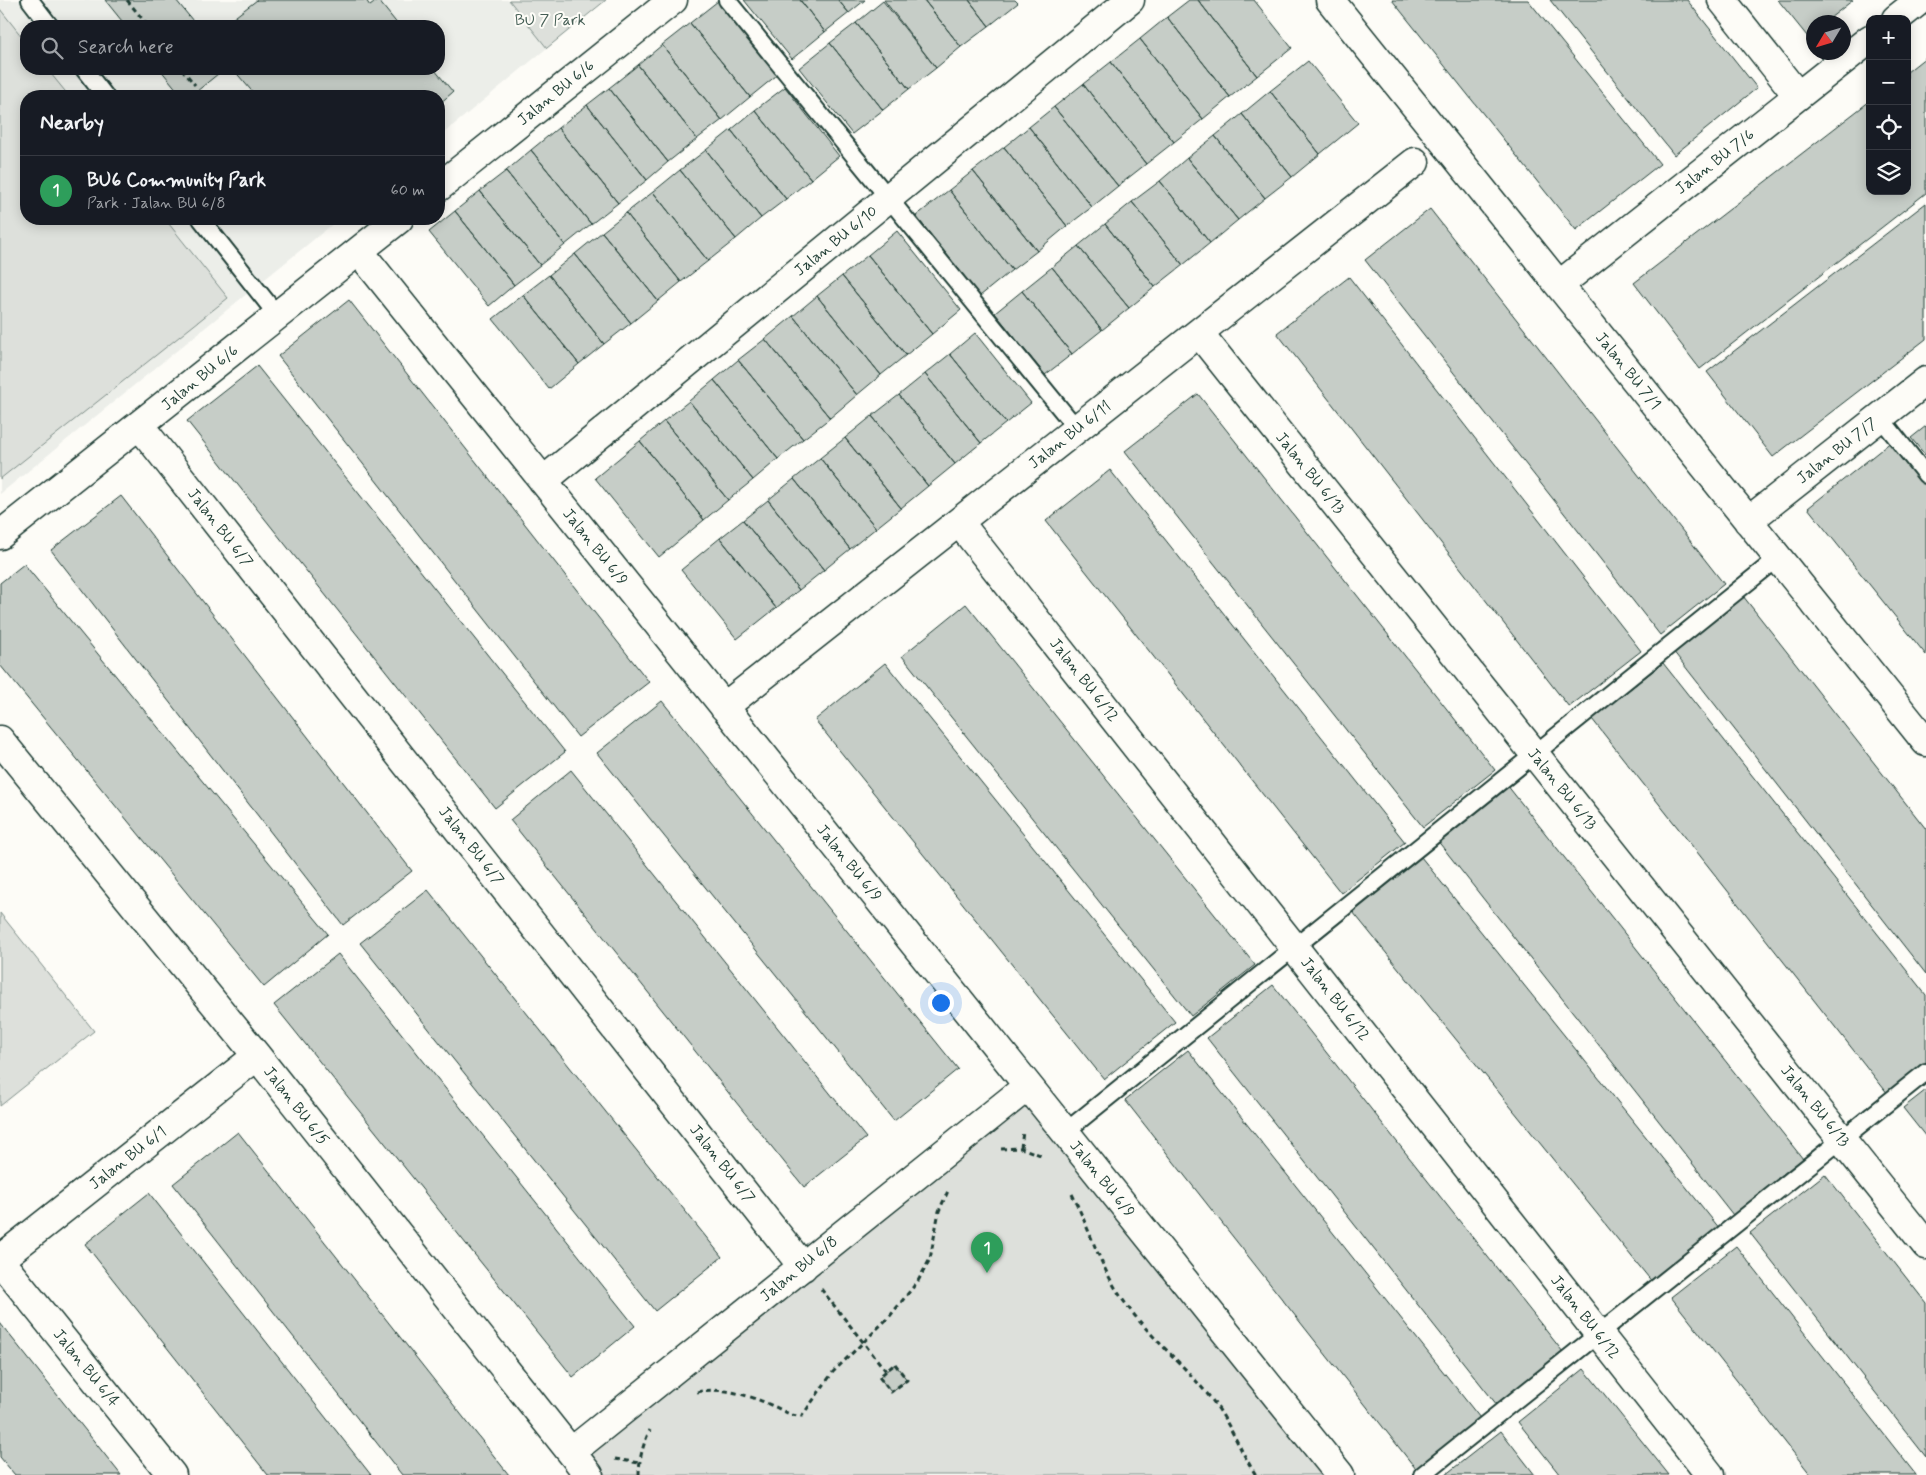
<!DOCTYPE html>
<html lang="en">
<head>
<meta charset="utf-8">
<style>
  :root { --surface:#171b24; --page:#20242c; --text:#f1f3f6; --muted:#9ea1a6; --line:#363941; --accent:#d93025 }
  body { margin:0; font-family:Mynerve,sans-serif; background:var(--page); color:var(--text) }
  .controls { position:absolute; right:15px; top:15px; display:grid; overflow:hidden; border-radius:10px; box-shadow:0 2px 12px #0003 }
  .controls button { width:45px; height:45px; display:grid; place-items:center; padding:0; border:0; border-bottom:1px solid var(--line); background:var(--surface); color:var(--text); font:25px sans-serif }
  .compass { position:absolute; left:1806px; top:15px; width:45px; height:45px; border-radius:50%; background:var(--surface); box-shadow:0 2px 12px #0003; rotate:232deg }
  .you { position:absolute; left:940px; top:1002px; width:18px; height:18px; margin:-12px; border:4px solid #fff; border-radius:50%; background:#1a73e8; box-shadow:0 0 0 8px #1a73e833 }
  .badge { display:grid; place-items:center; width:32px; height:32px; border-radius:50%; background:var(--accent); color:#fff; font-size:16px; font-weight:700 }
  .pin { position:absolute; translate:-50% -41px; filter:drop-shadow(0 1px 2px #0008) }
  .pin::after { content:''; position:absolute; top:26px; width:18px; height:15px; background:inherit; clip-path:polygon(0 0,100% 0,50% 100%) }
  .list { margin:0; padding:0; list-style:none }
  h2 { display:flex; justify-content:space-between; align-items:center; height:65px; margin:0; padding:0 20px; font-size:21px }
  h2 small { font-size:16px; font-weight:400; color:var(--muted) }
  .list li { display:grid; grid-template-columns:32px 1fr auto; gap:15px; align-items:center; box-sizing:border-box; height:70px; padding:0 20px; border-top:1px solid var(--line) }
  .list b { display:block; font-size:19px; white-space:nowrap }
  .list p { margin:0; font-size:16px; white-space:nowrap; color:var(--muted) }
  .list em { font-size:16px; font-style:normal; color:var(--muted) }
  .icon { flex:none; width:28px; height:28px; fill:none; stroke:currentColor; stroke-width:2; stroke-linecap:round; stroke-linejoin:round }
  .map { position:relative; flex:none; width:1926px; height:1475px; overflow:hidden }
  .search { position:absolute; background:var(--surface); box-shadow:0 2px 12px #0003; left:20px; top:20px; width:425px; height:55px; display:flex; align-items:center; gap:12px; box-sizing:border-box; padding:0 18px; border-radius:20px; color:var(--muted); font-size:19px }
  .panel { position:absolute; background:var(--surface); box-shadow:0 2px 12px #0003; left:20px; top:90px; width:425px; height:135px; border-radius:20px }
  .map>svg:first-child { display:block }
  .built { fill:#eceee9; fill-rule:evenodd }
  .green { fill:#dde0db; stroke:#7e8e88 }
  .building { fill:#c6cdc7; stroke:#1f3d34 }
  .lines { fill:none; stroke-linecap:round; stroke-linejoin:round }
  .lane-casing { stroke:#1f3d34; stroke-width:20 }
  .street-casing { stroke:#1f3d34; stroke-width:31 }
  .path { stroke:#1f3d34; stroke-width:3; stroke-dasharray:5 4; stroke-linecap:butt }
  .lane { stroke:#fdfcf7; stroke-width:16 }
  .street { stroke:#fdfcf7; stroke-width:28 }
  .labels { text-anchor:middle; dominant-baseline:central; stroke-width:4; stroke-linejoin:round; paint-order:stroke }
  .park-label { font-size:16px; fill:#455e55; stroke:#fdfcf7 }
  .street-label { font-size:16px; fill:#1f3d34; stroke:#fdfcf7 }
</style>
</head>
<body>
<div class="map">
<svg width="1926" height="1475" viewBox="0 0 1926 1475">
  <rect width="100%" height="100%" fill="#fdfcf7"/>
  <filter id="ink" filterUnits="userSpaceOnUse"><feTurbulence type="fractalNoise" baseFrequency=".02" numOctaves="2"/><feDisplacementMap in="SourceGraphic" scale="10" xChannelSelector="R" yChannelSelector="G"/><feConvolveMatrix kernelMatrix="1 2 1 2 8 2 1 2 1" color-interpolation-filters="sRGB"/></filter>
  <g filter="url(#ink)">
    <path class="built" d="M0,0H509L547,48L439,137V96H26V219H339L0,494ZM26,26H439V69H26Z"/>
    <path class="green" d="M509,0H606L547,48Z
      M0,9L26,42V69H47L69,96H26V219H165L228,298L0,479Z
      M0,913L94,1031L0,1106Z
      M1027,1094L1332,1475H596L579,1453Z"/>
    <path class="building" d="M105,0H176L197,26H126Z
      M257,0H366L370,6L378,0L399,26H223Z
      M744,0H800L825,32L792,59Z
      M800,0H838L849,13L825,32Z
      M838,0H865L849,13Z
      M884,0H924L961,47L936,68Z
      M924,0H969L989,26L961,47Z
      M969,0H1015L1018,3L989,26Z
      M1189,0H1198L1257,76L1230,97L1167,17Z
      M1198,0H1254L1292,48L1257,76Z
      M1392,0H1528L1660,164L1576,230Z
      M1550,0H1687L1757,88L1674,155Z
      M1778,0H1853L1825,22H1814V32L1807,36Z
      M718,1L777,75L750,97L690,23Z
      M883,1L936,68L909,89L856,23Z
      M1167,17L1230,97L1203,119L1140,39Z
      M690,23L750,97L722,120L662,45Z
      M856,23L909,89L883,110L830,43Z
      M1140,39L1203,119L1174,142L1111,62Z
      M830,43L883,110L852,134L799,68Z
      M662,45L722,120L697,139L638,65Z
      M1926,57V193L1700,369L1634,283L1870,101V191H1907V72Z
      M1308,61L1358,123L1320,154L1270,91Z
      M1111,62L1174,142L1146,164L1083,84Z
      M638,65L697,139L668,162L609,88Z
      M160,69H224L191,96H182Z
      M233,69H434L453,92L439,104V96H256Z
      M1083,84L1146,164L1118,186L1054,107Z
      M785,87L839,156L811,179L755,110Z
      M609,88L668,162L647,180L587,105Z
      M1270,91L1320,154L1292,177L1242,114Z
      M587,105L647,180L618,203L558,128Z
      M1054,107L1118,186L1092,207L1029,127Z
      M755,110L811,179L786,199L731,130Z
      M1242,114L1292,177L1265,198L1215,136Z
      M1029,127L1092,207L1067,226L1004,147Z
      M558,128L618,203L591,224L531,150Z
      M731,130L786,199L761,218L706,150Z
      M1215,136L1265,198L1238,220L1187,158Z
      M1004,147L1067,226L1037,251L973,171Z
      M531,150L591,224L565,245L506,171Z
      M706,150L761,218L736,239L680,170Z
      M1187,158L1238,220L1210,243L1160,181Z
      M680,170L736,239L708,261L653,192Z
      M506,171L565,245L540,265L480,191Z
      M973,171L1037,251L1012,270L949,190Z
      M1160,181L1210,243L1183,265L1132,202Z
      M949,190L1012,270L980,296L916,216Z
      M480,191L540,265L514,285L455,211Z
      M653,192L708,261L681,282L626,213Z
      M1132,202L1183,265L1155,287L1105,224Z
      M1926,203V339L1773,457L1707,372Z
      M1430,209L1724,584L1660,635L1365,260Z
      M455,211L514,285L489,306L429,232Z
      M626,213L681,282L658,301L602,232Z
      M1105,224L1155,287L1129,308L1078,246Z
      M897,231L961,310L932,334L868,255Z
      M602,232L658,301L631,323L575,254Z
      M1078,246L1129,308L1102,330L1052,267Z
      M575,254L631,323L604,344L549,275Z
      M868,255L932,334L906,355L842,276Z
      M1052,267L1102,330L1072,354L1022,291Z
      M549,275L604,344L579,364L523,295Z
      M842,276L906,355L881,375L817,296Z
      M1349,277L1641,651L1569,707L1277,333Z
      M1022,291L1072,354L1045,375L995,313Z
      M523,295L579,364L549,389L493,319Z
      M817,296L881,375L857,395L793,316Z
      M349,300L649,682L578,737L278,356Z
      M793,316L857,395L830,418L765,339Z
      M975,333L1031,403L1006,423L950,354Z
      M765,339L830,418L803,439L738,360Z
      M950,354L1006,423L981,443L925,374Z
      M738,360L803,439L778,459L714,380Z
      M257,366L565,752L495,808L187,421Z
      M925,374L981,443L955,464L899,395Z
      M714,380L778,459L753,480L689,401Z
      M1198,394L1495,770L1423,827L1125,451Z
      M899,395L955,464L928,486L872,416Z
      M689,401L753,480L728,500L664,421Z
      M872,416L928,486L901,508L845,438Z
      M664,421L728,500L704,520L640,441Z
      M1926,426V456L1911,438Z
      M845,438L901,508L876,528L820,458Z
      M640,441L704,520L659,557L595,478Z
      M1892,441L1926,484V655L1808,508Z
      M820,458L876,528L850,549L794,479Z
      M1110,470L1405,842L1341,893L1046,521Z
      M794,479L850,549L824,570L768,500Z
      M121,496L412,871L343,925L51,550Z
      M768,500L824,570L799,590L743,520Z
      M743,520L799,590L776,608L720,538Z
      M720,538L776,608L737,639L681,570Z
      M24,564L328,934L264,987L0,665V583Z
      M1743,596L1926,829V974L1673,651Z
      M966,604L1255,965L1191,1016L902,656Z
      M885,663L1175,1022L1104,1079L815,720Z
      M1663,663L1926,995V1064L1888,1094L1592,719Z
      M662,701L958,1069L894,1121L597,753Z
      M571,770L866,1138L804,1187L510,820Z
      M1507,785L1803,1159L1733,1215L1437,840Z
      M1421,857L1720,1229L1653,1283L1353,912Z
      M428,890L722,1257L655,1311L360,943Z
      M338,954L635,1326L573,1377L274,1005Z
      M1273,985L1563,1352L1497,1405L1207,1038Z
      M1188,1050L1480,1418L1416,1469L1125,1100Z
      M1926,1090V1137L1903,1108Z
      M238,1132L509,1475H402L173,1184Z
      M1825,1174L1926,1303V1457L1750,1233Z
      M149,1193L371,1475H268L85,1244Z
      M1736,1246L1916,1475H1811L1671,1297Z
      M0,1323L121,1475H15L0,1457Z
      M895,1364L907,1380L891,1392L879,1377Z
      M1584,1369L1669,1475H1560L1518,1422Z
      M1501,1431L1535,1475H1445Z"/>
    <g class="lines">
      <g class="lane-casing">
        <path id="lane" d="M30,0L50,26
          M727,0L1077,429
          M84,69L105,96
          M201,219L277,315
          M1880,417L1926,475
          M1065,1132L1778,558
          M1422,1475L1926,1072"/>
      </g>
      <g class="street-casing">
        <path id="street" d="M1330,0L1926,742
          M1722,0L1798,96
          M1896,19L1920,0
          M439,187L673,0
          M359,251L1340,1475
          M1559,285L1870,39
          M1199,333L1926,1245
          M140,426L803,1267
          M543,481L1130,0
          M1748,521L1926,381
          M959,522L1710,1475
          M0,535L399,219
          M724,707L1415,162
          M0,740L257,1056L589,1475
          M0,1259L257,1056
          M0,1261L172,1475
          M571,1452L1028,1086"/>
      </g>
      <path class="path" d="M127,0L148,26
        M182,69L195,85
        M1021,1148L1023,1131
        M1001,1149L1021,1148L1043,1156
        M1072,1194C1089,1228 1100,1266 1121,1297C1147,1336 1184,1363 1212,1400C1230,1423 1240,1451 1256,1475
        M821,1289L886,1371
        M895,1364L907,1380L891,1392L879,1377Z
        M697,1392C721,1386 752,1396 773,1406C783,1410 791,1417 802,1416L833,1372L890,1316L918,1281L930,1259L939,1211L948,1191
        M615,1459L639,1463
        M639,1475C639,1459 643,1444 650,1430"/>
      <use href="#lane" class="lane"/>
      <use href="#street" class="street"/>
    </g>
  </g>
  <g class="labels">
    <g class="park-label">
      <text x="550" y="20">BU 7 Park</text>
    </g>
    <g class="street-label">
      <text transform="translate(556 93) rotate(-39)">Jalan BU 6/6</text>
      <text transform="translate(1715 162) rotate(-38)">Jalan BU 7/6</text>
      <text transform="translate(836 241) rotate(-39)">Jalan BU 6/10</text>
      <text transform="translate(1628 371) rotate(51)">Jalan BU 7/1</text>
      <text transform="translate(200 378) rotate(-39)">Jalan BU 6/6</text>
      <text transform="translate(1070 435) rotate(-38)">Jalan BU 6/11</text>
      <text transform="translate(1837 451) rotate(-38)">Jalan BU 7/7</text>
      <text transform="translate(1310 473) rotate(51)">Jalan BU 6/13</text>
      <text transform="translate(220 528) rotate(52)">Jalan BU 6/7</text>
      <text transform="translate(595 547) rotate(51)">Jalan BU 6/9</text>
      <text transform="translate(1084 680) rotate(52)">Jalan BU 6/12</text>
      <text transform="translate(1562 789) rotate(51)">Jalan BU 6/13</text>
      <text transform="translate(471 846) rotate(52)">Jalan BU 6/7</text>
      <text transform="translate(849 863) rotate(51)">Jalan BU 6/9</text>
      <text transform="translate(1335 999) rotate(52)">Jalan BU 6/12</text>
      <text transform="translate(296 1106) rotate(52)">Jalan BU 6/5</text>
      <text transform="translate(1815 1106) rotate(51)">Jalan BU 6/13</text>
      <text transform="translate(128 1158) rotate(-38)">Jalan BU 6/1</text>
      <text transform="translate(722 1164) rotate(52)">Jalan BU 6/7</text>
      <text transform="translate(1102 1179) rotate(51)">Jalan BU 6/9</text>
      <text transform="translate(799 1269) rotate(-39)">Jalan BU 6/8</text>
      <text transform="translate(1585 1317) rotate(52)">Jalan BU 6/12</text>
      <text transform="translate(86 1368) rotate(51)">Jalan BU 6/4</text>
    </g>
  </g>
</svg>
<div class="controls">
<button>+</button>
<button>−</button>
<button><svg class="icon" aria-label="locate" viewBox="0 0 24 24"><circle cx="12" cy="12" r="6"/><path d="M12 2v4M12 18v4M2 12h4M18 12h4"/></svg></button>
<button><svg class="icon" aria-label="layers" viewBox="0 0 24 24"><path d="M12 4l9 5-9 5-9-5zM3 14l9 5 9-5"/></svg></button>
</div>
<svg class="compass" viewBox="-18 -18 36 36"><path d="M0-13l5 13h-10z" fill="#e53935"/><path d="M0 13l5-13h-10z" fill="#9ea1a6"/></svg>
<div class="you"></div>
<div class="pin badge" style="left:987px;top:1273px;background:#2e9e5b">1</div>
<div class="search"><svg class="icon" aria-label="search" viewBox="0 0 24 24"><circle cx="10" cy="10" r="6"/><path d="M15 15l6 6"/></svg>Search here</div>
<section class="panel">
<h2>Nearby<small></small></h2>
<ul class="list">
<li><span class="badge" style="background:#2e9e5b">1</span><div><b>BU6 Community Park</b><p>Park · Jalan BU 6/8</p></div><em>60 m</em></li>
</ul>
</section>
</div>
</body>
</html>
